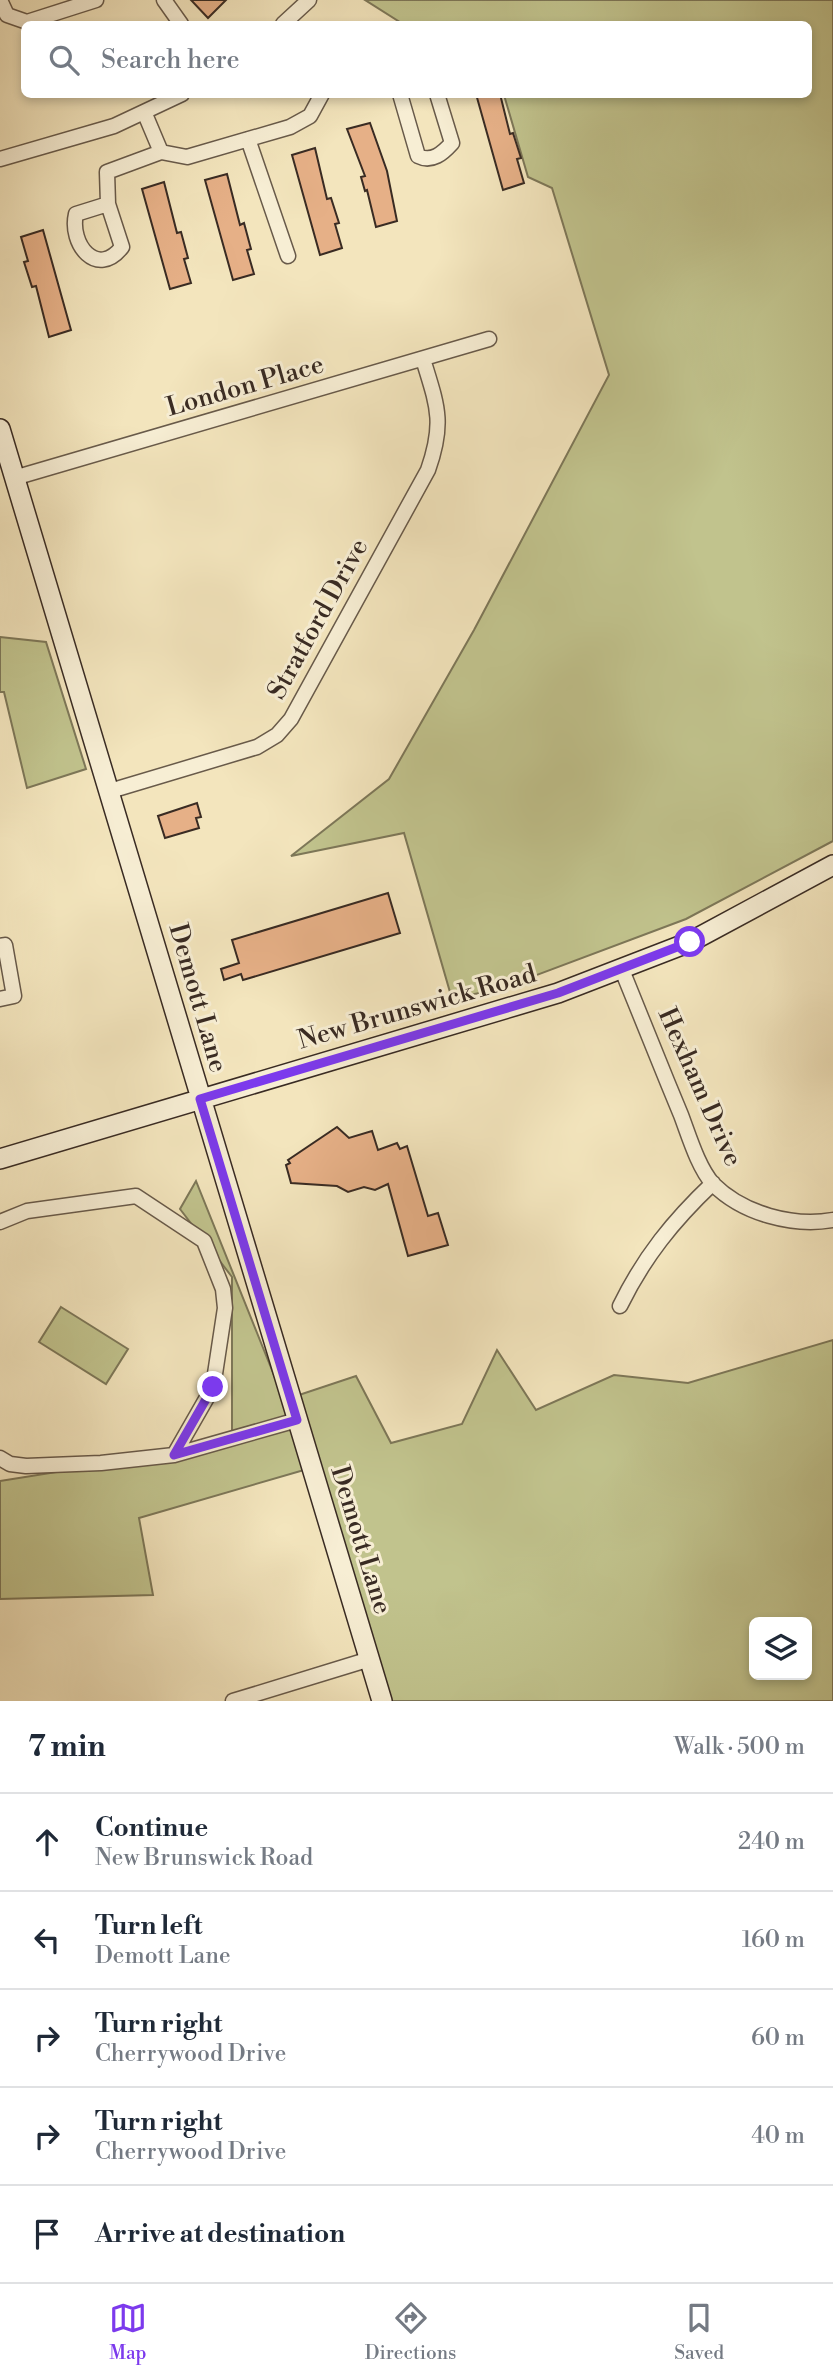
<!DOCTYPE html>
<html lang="en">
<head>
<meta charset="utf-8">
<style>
  :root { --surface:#fff; --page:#f6f6f7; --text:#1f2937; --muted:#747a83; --line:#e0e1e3; --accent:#7c3aed }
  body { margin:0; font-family:"Libre Bodoni",serif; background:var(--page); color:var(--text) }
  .controls { position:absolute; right:21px; bottom:21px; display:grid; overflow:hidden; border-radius:10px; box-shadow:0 4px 10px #0003 }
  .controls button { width:63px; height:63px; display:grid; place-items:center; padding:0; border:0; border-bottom:2px solid var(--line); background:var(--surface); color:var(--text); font:35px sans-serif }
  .stop { position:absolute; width:21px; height:21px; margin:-16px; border:5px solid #7c3aed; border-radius:50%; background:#fff }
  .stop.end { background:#7c3aed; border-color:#fff; box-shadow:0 2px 7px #0008 }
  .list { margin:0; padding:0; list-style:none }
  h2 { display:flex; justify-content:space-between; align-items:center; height:91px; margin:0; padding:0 28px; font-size:30px }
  h2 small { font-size:23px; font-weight:400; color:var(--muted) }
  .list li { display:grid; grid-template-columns:46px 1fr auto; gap:21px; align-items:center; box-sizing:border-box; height:98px; padding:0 28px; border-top:2px solid var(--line) }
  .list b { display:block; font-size:26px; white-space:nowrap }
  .list p { margin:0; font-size:23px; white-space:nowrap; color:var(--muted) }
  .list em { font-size:23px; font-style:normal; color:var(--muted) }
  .icon { flex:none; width:38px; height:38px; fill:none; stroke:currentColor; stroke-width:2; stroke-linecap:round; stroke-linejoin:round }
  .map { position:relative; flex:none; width:833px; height:1701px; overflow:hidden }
  .search { position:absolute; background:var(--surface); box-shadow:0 4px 10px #0003; left:21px; right:21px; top:21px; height:77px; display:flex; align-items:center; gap:18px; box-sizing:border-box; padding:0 24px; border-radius:10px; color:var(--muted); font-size:26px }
  .sheet { height:581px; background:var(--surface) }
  nav { display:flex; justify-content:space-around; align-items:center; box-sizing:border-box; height:98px; border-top:2px solid var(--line); background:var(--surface); font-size:19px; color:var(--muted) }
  nav a { display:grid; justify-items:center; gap:4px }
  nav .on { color:var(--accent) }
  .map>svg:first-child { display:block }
  .green { fill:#c1c38d; stroke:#7d7758; stroke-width:2; fill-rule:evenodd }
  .building { fill:#e6b087; stroke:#392b23; stroke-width:2 }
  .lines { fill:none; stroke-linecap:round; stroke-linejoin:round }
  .street-casing { stroke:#685a4a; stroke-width:17 }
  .secondary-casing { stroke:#392b23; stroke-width:22 }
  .street { stroke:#f7eed4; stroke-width:14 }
  .secondary { stroke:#f7eed4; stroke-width:19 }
  .route { stroke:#7c3aed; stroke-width:9 }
  .labels { text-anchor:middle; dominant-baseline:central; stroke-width:6; stroke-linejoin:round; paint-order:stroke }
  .street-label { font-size:26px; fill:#392b23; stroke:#f7eed4 }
</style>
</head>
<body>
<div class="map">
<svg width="833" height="1701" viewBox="0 0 833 1701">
  <rect width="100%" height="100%" fill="#f3e5bd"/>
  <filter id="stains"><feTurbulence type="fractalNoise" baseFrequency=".00286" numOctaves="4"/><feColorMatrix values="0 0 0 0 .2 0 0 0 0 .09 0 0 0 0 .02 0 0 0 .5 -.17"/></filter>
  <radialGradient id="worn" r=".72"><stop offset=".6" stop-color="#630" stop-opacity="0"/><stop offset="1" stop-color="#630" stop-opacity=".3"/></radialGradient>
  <path class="green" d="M365,0H833V841L686,919L502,988L452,999L404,833L291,856L389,779L474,630L609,375L552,188L528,177L504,95L808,94V24H403Z
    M0,637L46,642L86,769L27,788L4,692H0Z
    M196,1181L284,1400L356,1376L391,1443L462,1424L497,1350L536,1410L614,1375L688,1383L833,1340V1701H378L304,1470L139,1518L153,1595L0,1599V1481L232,1444V1277L180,1209ZM754,1622H807V1675H754Z
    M61,1307L128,1349L106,1384L39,1342Z"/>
  <path class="building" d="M191,0H226L208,18Z
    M476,94H500L510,134L513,133L521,158L517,159L524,183L503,190Z
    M370,123L387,171L397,221L376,227L367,190L365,191L361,177L365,176L347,129Z
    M315,148L327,199L331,198L339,223L335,224L342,248L320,255L292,155Z
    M227,174L240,225L244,223L251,249L247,250L254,274L233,280L205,180Z
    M164,182L177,233L181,232L188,258L184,259L191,283L170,289L142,189Z
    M43,230L71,330L49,337L36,286L32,287L24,262L28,261L21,237Z
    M197,803L201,817L196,818L199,828L165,838L158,816Z
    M388,893L400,933L243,980L241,974L224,980L221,969L239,963L232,940Z
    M337,1127L349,1138L372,1131L378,1150L397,1143L400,1149L407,1146L428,1216L438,1213L448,1245L408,1256L388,1184L375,1190L364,1187L348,1192L337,1186L291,1183L286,1165L290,1163L288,1160Z"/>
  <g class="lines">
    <g class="street-casing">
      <path id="street" d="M0,0L7,15L27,22L96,0
        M164,0L181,24
        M283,24L309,0
        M400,94L418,156C432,163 443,153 452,143L437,94
        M145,114L161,152
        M248,139L288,256
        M0,159L114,126L182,94
        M108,204L76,214C69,244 97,279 122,247L108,204L107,172L161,152L187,157L290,127L310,116L322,94
        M14,478L489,339
        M110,791L257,747L277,735L291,719L428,470C445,422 437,405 423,359
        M0,946L5,945L14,996L0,999
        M622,970C642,1019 661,1067 681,1115C689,1136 698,1167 713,1184C743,1214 793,1227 833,1220
        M0,1222L27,1211L136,1196L204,1241L223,1289L225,1308L213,1387L174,1455
        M620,1306C644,1257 673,1221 713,1183
        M0,1458L10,1464L26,1466L101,1463L174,1455L297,1420
        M233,1701L370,1659"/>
    </g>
    <g class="secondary-casing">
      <path id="secondary" d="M0,429L382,1701
        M0,1159L558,993L690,942L833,865"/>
    </g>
    <use href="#street" class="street"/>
    <use href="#secondary" class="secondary"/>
  </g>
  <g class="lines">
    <path class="route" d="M213,1387L174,1455L297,1420L200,1099L558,993L690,942"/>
  </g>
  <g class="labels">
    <g class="street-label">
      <text transform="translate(245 386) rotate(-16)">London Place</text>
      <text transform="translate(318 619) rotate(-61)">Stratford Drive</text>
      <text transform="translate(198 998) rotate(74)">Demott Lane</text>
      <text transform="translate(417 1007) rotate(-16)">New Brunswick Road</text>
      <text transform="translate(700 1087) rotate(66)">Hexham Drive</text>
      <text transform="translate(361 1540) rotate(73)">Demott Lane</text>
    </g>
  </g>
  <rect width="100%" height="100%" filter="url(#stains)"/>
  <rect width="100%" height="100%" fill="url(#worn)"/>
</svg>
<div class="controls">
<button><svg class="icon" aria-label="layers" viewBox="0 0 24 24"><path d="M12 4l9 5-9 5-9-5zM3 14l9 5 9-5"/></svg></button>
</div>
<div class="stop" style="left:690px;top:942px"></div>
<div class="stop end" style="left:213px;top:1387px"></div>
<div class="search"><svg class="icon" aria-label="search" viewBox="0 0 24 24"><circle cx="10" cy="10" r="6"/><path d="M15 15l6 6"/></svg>Search here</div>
</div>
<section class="sheet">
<h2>7 min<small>Walk · 500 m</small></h2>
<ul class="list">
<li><svg class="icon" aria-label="ahead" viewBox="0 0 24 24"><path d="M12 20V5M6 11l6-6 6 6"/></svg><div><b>Continue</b><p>New Brunswick Road</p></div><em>240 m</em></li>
<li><svg class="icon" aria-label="left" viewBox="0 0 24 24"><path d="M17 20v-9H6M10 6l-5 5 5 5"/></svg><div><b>Turn left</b><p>Demott Lane</p></div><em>160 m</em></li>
<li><svg class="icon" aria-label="right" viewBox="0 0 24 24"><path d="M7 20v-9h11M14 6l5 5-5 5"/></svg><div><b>Turn right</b><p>Cherrywood Drive</p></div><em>60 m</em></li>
<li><svg class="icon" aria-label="right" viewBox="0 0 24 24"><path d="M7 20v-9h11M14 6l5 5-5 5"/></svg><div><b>Turn right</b><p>Cherrywood Drive</p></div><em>40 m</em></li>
<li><svg class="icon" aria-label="arrive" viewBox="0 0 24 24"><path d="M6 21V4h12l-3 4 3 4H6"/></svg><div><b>Arrive at destination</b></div></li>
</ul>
</section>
<nav>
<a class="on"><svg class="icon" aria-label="map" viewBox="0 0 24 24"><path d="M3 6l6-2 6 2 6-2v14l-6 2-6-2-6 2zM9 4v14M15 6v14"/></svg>Map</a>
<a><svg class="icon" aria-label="directions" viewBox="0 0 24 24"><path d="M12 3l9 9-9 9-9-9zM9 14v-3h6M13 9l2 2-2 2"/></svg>Directions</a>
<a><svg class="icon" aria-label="saved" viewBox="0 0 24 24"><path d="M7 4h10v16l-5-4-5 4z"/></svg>Saved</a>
</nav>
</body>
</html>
